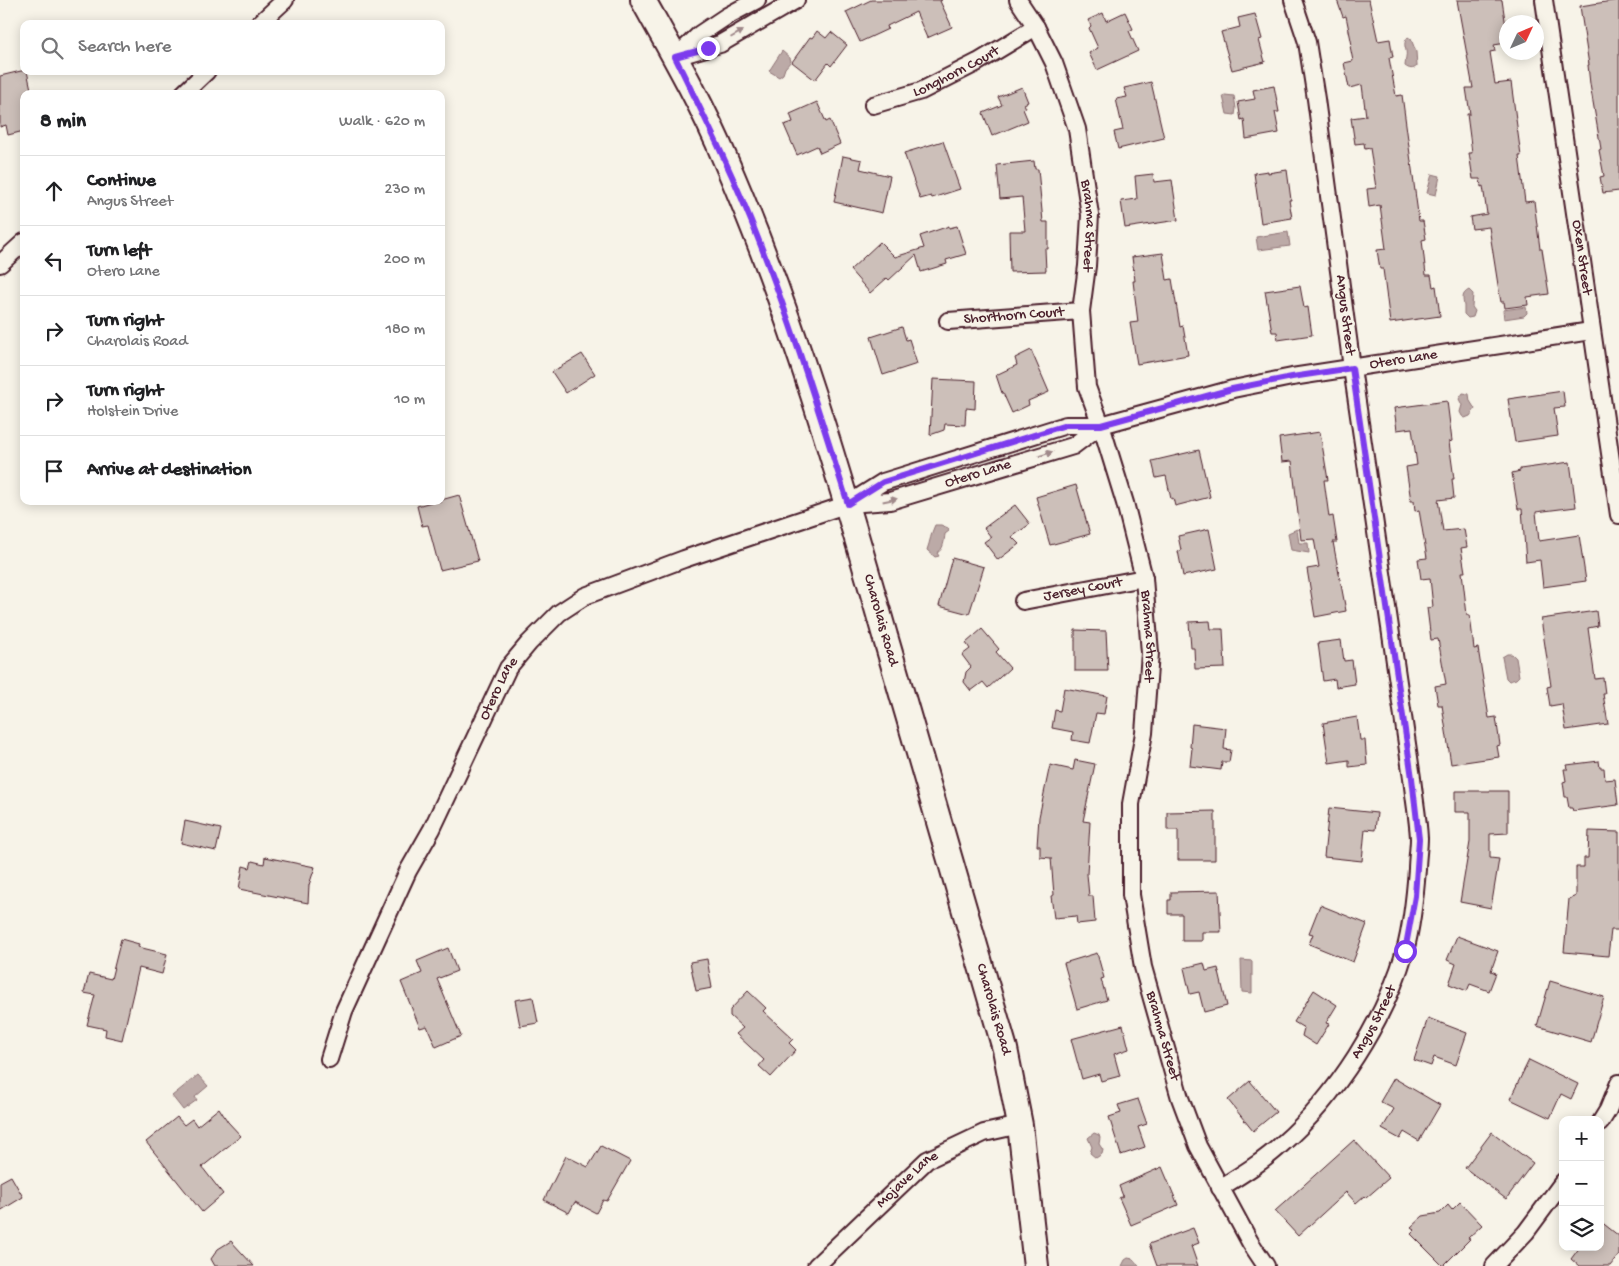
<!DOCTYPE html>
<html lang="en">
<head>
<meta charset="utf-8">
<style>
  :root { --surface:#fff; --page:#f6f6f6; --text:#202124; --muted:#757577; --line:#e0e0e0 }
  body { margin:0; font-family:"Gochi Hand",sans-serif; background:var(--page); color:var(--text) }
  .controls { position:absolute; right:15px; bottom:15px; display:grid; overflow:hidden; border-radius:10px; box-shadow:0 2px 12px #0003 }
  .controls button { width:45px; height:45px; display:grid; place-items:center; padding:0; border:0; border-bottom:1px solid var(--line); background:var(--surface); color:var(--text); font:25px sans-serif }
  .compass { position:absolute; left:1499px; top:15px; width:45px; height:45px; border-radius:50%; background:var(--surface); box-shadow:0 2px 12px #0003; rotate:46deg }
  .stop { position:absolute; width:15px; height:15px; margin:-11px; border:4px solid #7c3aed; border-radius:50%; background:#fff }
  .stop.end { background:#7c3aed; border-color:#fff; box-shadow:0 1px 5px #0008 }
  .list { margin:0; padding:0; list-style:none }
  h2 { display:flex; justify-content:space-between; align-items:center; height:65px; margin:0; padding:0 20px; font-size:21px }
  h2 small { font-size:16px; font-weight:400; color:var(--muted) }
  .list li { display:grid; grid-template-columns:32px 1fr auto; gap:15px; align-items:center; box-sizing:border-box; height:70px; padding:0 20px; border-top:1px solid var(--line) }
  .list b { display:block; font-size:19px; white-space:nowrap }
  .list p { margin:0; font-size:16px; white-space:nowrap; color:var(--muted) }
  .list em { font-size:16px; font-style:normal; color:var(--muted) }
  .icon { flex:none; width:28px; height:28px; fill:none; stroke:currentColor; stroke-width:2; stroke-linecap:round; stroke-linejoin:round }
  .map { position:relative; flex:none; width:1619px; height:1266px; overflow:hidden }
  .search { position:absolute; background:var(--surface); box-shadow:0 2px 12px #0003; left:20px; top:20px; width:425px; height:55px; display:flex; align-items:center; gap:12px; box-sizing:border-box; padding:0 18px; border-radius:10px; color:var(--muted); font-size:19px }
  .panel { position:absolute; background:var(--surface); box-shadow:0 2px 12px #0003; left:20px; top:90px; width:425px; height:415px; border-radius:10px }
  .map>svg:first-child { display:block }
  .water { fill:#bcaaa7; stroke:#8e7275 }
  .building { fill:#ccbfb9; stroke:#4a1f2b }
  .lines { fill:none; stroke-linecap:round; stroke-linejoin:round }
  .street-casing { stroke:#4a1f2b; stroke-width:20 }
  .secondary-casing { stroke:#4a1f2b; stroke-width:28 }
  .street { stroke:#f7f3e8; stroke-width:16 }
  .secondary { stroke:#f7f3e8; stroke-width:24 }
  .oneway { fill:#a0898a }
  .route { stroke:#7c3aed; stroke-width:6 }
  .labels { text-anchor:middle; dominant-baseline:central; stroke-width:5; stroke-linejoin:round; paint-order:stroke }
  .street-label { font-size:15px; fill:#4a1f2b; stroke:#f7f3e8 }
</style>
</head>
<body>
<div class="map">
<svg width="1619" height="1266" viewBox="0 0 1619 1266">
  <rect width="100%" height="100%" fill="#f7f3e8"/>
  <filter id="ink" filterUnits="userSpaceOnUse"><feTurbulence type="fractalNoise" baseFrequency=".02" numOctaves="2"/><feDisplacementMap in="SourceGraphic" scale="10" xChannelSelector="R" yChannelSelector="G"/><feConvolveMatrix kernelMatrix="1 2 1 2 8 2 1 2 1" color-interpolation-filters="sRGB"/></filter>
  <g filter="url(#ink)">
    <path class="water" d="M1408,37L1411,39L1416,52L1417,66C1413,70 1409,69 1405,66C1405,63 1406,60 1406,57C1408,49 1401,45 1408,37Z
      M782,51L790,58L791,61L785,68L783,74L779,77L769,71Z
      M1225,95L1234,96L1236,108L1235,115L1227,114L1223,96Z
      M1432,174L1440,176L1436,195L1427,193Z
      M1288,232L1290,246L1258,250L1256,237Z
      M1469,290L1473,294L1472,307L1475,311L1473,317L1468,318L1464,314C1464,311 1464,309 1464,306C1463,299 1461,294 1469,290Z
      M1526,307L1527,313L1524,316L1504,319L1503,310Z
      M1463,393L1469,394L1470,401L1475,409L1470,416L1465,418L1462,416L1460,412L1462,405L1459,399Z
      M935,525H941L948,528L949,531L945,534C944,541 944,549 937,553L939,556L935,557L927,550C930,542 931,533 935,525Z
      M1297,529L1299,543H1308L1309,553L1291,550L1288,533Z
      M1507,654H1512L1516,658L1519,676L1516,679L1509,681L1506,678L1502,657Z
      M1241,960L1252,961V993L1242,992Z
      M198,1075L208,1086L195,1097L197,1100L183,1110L172,1096Z
      M1094,1133L1099,1135L1100,1138L1099,1144L1103,1150L1102,1154L1096,1158L1090,1153L1092,1147L1088,1138Z
      M1128,1258L1133,1259L1139,1266H1122L1125,1260Z"/>
    <path class="building" d="M871,0H942L940,1L952,27L927,38L916,12L887,26L888,29L860,42L846,12Z
      M1337,0H1369L1378,41L1390,39L1393,57L1389,58L1396,96L1402,95L1419,221H1423L1426,239L1422,240L1426,275H1431L1433,287L1436,286L1440,316L1390,323L1383,269H1380L1377,250L1386,249L1380,205L1369,207L1367,189L1376,188L1370,148L1365,149L1364,143L1355,144L1351,118L1366,116L1362,85L1349,88L1344,63L1353,61L1350,46L1352,45L1346,16L1343,17Z
      M1457,0H1502L1506,27V43L1494,45L1495,51L1490,52L1495,84L1511,82L1521,156H1519L1525,202L1534,201L1540,249H1542L1549,294L1527,297L1528,305L1505,308L1504,302H1501L1498,285L1489,227L1472,229L1470,217L1487,214L1483,186L1481,187L1480,179H1473L1469,153H1472L1467,114H1470L1466,88H1473Z
      M1619,0V191L1603,193L1600,177L1604,176L1599,150L1601,149L1590,84L1588,65H1589L1580,6Z
      M1125,12L1133,29L1129,31L1138,51L1097,70L1089,53L1098,48L1089,28L1091,26L1088,20L1103,13L1106,21Z
      M1255,14L1262,39L1259,40L1265,62L1232,70L1221,32L1240,27L1238,18Z
      M817,31L826,38L831,32L847,45L831,66L828,63L815,80L792,62L810,37L812,38Z
      M21,71H27L32,94H24V131L8,135L6,125L0,127V76Z
      M1151,82L1164,138L1118,149L1114,132L1123,130L1116,99L1127,97L1124,88Z
      M1274,86L1279,112H1275L1279,133L1246,139L1244,119L1241,120L1238,102L1255,99L1253,90Z
      M1022,87L1028,102L1024,104L1026,108L1023,109L1028,121L992,136L983,113L1002,105L998,97Z
      M817,102L826,122L830,120L840,144L820,153L817,146L797,155L784,125L793,122L790,114Z
      M943,141L960,189L932,198L931,196L920,199L904,153Z
      M843,156L862,160L860,169L890,176L882,213L834,202Z
      M1034,161L1035,169H1038L1043,222H1048V249H1045L1046,271L1010,272L1009,231H1025L1022,197L1000,199L997,165Z
      M1287,170L1291,200H1289L1292,218L1261,223L1254,173L1268,171V173Z
      M1153,174L1154,182L1172,180L1178,220L1125,228L1121,201L1137,199L1135,176Z
      M949,226V228L957,226L966,254L946,260L947,264L921,272L916,255L889,280L887,278L870,293L850,270L880,242L895,257L924,248L920,236Z
      M1163,253L1167,280L1172,279L1180,327L1183,326L1188,355L1137,364L1130,323L1138,322L1133,281H1135L1132,257Z
      M1300,286L1304,308L1308,307L1312,335L1278,340L1277,332H1272L1265,291Z
      M902,327L906,340L909,339L917,364L883,375L871,337Z
      M1031,350L1049,392L1028,401L1029,405L1012,413L1003,393H1002L996,375L1017,365L1015,358Z
      M582,354L595,374L566,393L552,372Z
      M933,379L976,381L975,409L966,408L965,425L945,424L944,430L930,435Z
      M1563,391L1565,407L1554,408L1558,436L1515,442L1508,399Z
      M1447,401L1452,441L1449,442L1454,479H1452L1454,498L1438,500L1443,531L1464,529L1467,547L1461,548L1465,572H1462L1467,615H1470L1474,649L1478,648L1489,718L1496,717L1500,745L1497,746L1499,757L1451,764L1442,705H1438L1435,686L1446,684L1438,639L1431,640L1427,608L1433,607L1430,578L1421,579L1418,559L1427,558L1419,510L1415,511L1414,501H1411L1406,467L1417,465L1412,428L1397,430L1394,408Z
      M1320,432L1328,480H1324L1329,517L1333,516L1337,542H1333L1346,611L1315,617L1307,569L1319,567L1314,539L1301,540L1292,461L1282,462L1279,438Z
      M1199,450L1210,497L1175,506L1173,498L1171,499L1166,476L1156,478L1152,461Z
      M1570,462L1576,507L1536,512L1539,541L1579,535L1586,581L1543,587L1540,560L1526,562L1522,509H1518L1512,473L1520,471V469Z
      M1076,485L1090,534L1050,545L1036,497Z
      M459,495L478,561L440,570L428,525L422,526L417,506L435,501H441V500Z
      M1015,505L1030,524L1012,537L1019,544L998,560L984,542L991,537L984,528Z
      M1209,529L1217,569L1183,576L1178,551L1181,550L1178,536Z
      M952,558L984,567L969,614L939,606Z
      M1596,611L1598,626L1588,628L1595,679L1603,678L1605,694H1603L1608,724L1566,730L1562,704L1550,706L1547,687L1551,686L1541,619Z
      M1210,621L1211,629H1223L1225,668L1195,669L1194,648H1191L1189,622Z
      M982,629L999,649L996,652L1010,668L988,688L983,682L971,691L964,682L966,672L971,667L962,655L970,649L966,643Z
      M1075,630L1106,631L1108,671H1075Z
      M1341,640L1344,661L1352,660L1355,684L1336,687L1335,679L1323,681L1318,643Z
      M1064,688L1107,696L1104,714L1096,713L1090,743L1072,740L1073,732L1052,728L1055,710L1060,711Z
      M1357,717L1360,740H1365L1367,765L1349,767V760L1329,763L1323,723Z
      M1192,724L1226,728L1224,749L1231,750L1229,762H1222L1221,770L1190,766L1192,748L1190,747Z
      M1075,760L1095,764L1083,821L1090,822L1087,874L1089,896H1093L1095,922L1077,924L1076,916L1054,918L1051,896L1054,895L1051,858L1040,857V846H1037L1039,817L1050,765L1073,770Z
      M1599,761L1600,768H1604L1605,780L1615,779L1618,805L1573,811L1572,808H1569L1567,797H1565L1563,782L1566,781L1564,769H1568L1567,765Z
      M1455,791H1508V833L1490,834V858L1499,859L1491,908L1460,902L1470,842V812H1455Z
      M1329,808L1377,813L1375,830L1365,829L1362,861L1324,857Z
      M1215,811V860H1178V830H1167V812Z
      M185,821L221,829L216,851L181,843Z
      M1589,831L1619,832V930H1611L1608,956L1564,952L1569,899L1576,896V867H1584V858H1588Z
      M265,857L315,867L309,885L308,903L239,889L243,866L250,868L252,861L264,864Z
      M1219,891L1221,932H1202V941H1182V914H1168V900H1171V892Z
      M1320,905L1367,924L1353,962L1309,944L1313,934L1309,933Z
      M1457,936L1498,951L1491,971L1496,973L1489,991L1470,984L1467,991L1449,984L1456,964L1447,960Z
      M121,939L139,944L138,947L167,954L162,974L139,968L122,1040L105,1036L106,1029L87,1025L95,995L84,993L89,974L111,979Z
      M448,948L457,971L437,979L461,1036L436,1047L427,1026L420,1028L401,982L422,973L417,961Z
      M1097,953L1104,978L1101,979L1107,1000L1077,1009L1064,963Z
      M707,959L712,988L696,991L690,962Z
      M1204,963L1206,971L1218,968L1227,1006L1204,1012L1199,992L1190,994L1184,968Z
      M1550,981L1604,997L1591,1042L1537,1026Z
      M1314,990L1337,1005L1326,1023L1329,1024L1316,1045L1302,1036L1304,1028L1294,1022Z
      M748,991L766,1008L763,1011L793,1039L789,1043L796,1050L771,1077L759,1066L764,1060L736,1034L743,1028L730,1016V1010Z
      M533,997L538,1023L520,1026L515,1000Z
      M1428,1018L1467,1033L1456,1065L1434,1057L1431,1066L1414,1060Z
      M1123,1025L1129,1049L1114,1054L1120,1076L1101,1081L1099,1074L1082,1079L1071,1039Z
      M1529,1060L1578,1084L1571,1099L1561,1094L1550,1118L1510,1099Z
      M1394,1078L1440,1105L1419,1141L1404,1132L1400,1139L1382,1129L1394,1109L1380,1102Z
      M1250,1081L1276,1112L1253,1131L1228,1100Z
      M1138,1099L1147,1124L1138,1127L1145,1147L1121,1155L1109,1117L1121,1113L1118,1105Z
      M219,1108L228,1122L241,1136L202,1167L223,1194L202,1212L146,1142L177,1117L184,1125L192,1119L197,1126Z
      M1492,1132L1533,1163L1506,1199L1465,1168Z
      M1354,1140L1389,1178L1366,1198L1364,1196L1356,1203L1346,1192L1298,1236L1275,1211Z
      M601,1146L630,1161L607,1201L603,1200L596,1213L575,1202L569,1213L544,1200L566,1156L588,1167Z
      M1162,1167L1178,1205L1131,1225L1119,1198L1123,1196L1119,1186Z
      M11,1176L23,1197L0,1211V1182Z
      M1460,1202L1482,1225L1468,1238L1470,1239L1443,1266L1411,1234L1415,1230L1411,1227L1423,1216L1440,1213L1448,1205L1452,1210Z
      M1600,1221L1619,1236V1255L1610,1266H1579L1571,1259L1580,1247H1600Z
      M1193,1228L1199,1243L1191,1246L1198,1266H1157L1149,1244Z
      M231,1241L254,1266H215L211,1259L218,1249Z"/>
    <g class="lines">
      <g class="street-casing">
        <g id="street">
          <path id="s1" d="M1018,0L1036,27L1054,63L1077,129L1090,215L1087,266L1081,311L1087,387L1101,425L1125,503L1144,578L1150,653L1144,733L1131,804V895L1143,967L1180,1098L1198,1146L1250,1242L1266,1266"/>
          <path id="s2" d="M1544,0L1619,515"/>
          <path d="M259,24L285,0"/>
          <path d="M679,54L700,34L727,16L757,0"/>
          <path d="M675,57L720,44L796,0"/>
          <path d="M183,94L207,71"/>
          <path id="s3" d="M873,105L921,91L978,62L1036,27"/>
          <path d="M0,264L24,242"/>
          <path id="s4" d="M948,321L1081,311"/>
          <path id="s5" d="M1101,425L1073,446L890,501L848,504L883,482L1066,425H1101L1233,389L1292,377L1591,331"/>
          <path id="s6" d="M1023,601L1144,578"/>
          <path id="s7" d="M329,1059L344,1011L408,871L432,829L508,668L529,643L559,613L585,596L684,559L848,504"/>
          <path d="M1600,1123L1608,1110L1619,1083"/>
          <path id="s8" d="M1220,1188C1241,1175 1264,1161 1282,1144C1336,1097 1385,1020 1405,951C1412,925 1415,896 1417,869C1417,859 1419,848 1419,838C1418,818 1414,798 1412,778L1352,368L1316,99L1307,42L1293,0"/>
          <path id="s9" d="M816,1266L927,1160L984,1133L1020,1125"/>
          <path d="M1494,1266L1526,1232L1563,1182"/>
        </g>
      </g>
      <g class="secondary-casing">
        <g id="secondary">
          <path id="s10" d="M643,0C672,52 702,104 725,159C792,313 839,474 885,636C925,774 965,912 1005,1049L1020,1125L1036,1266"/>
        </g>
      </g>
      <use href="#street" class="street"/>
      <use href="#secondary" class="secondary"/>
    </g>
    <defs><path id="oneway-solid" d="M-6-.8H1V-3.2L6.5 0L1 3.2V.8H-6Z" transform="scale(1.25)"/></defs>
    <g class="oneway">
      <use href="#oneway-solid" transform="translate(737 34) rotate(-30)"/>
      <use href="#oneway-solid" transform="translate(1046 454) rotate(-17)"/>
      <use href="#oneway-solid" transform="translate(890 500) rotate(-11)"/>
    </g>
  </g>
  <g class="lines" filter="url(#ink)">
    <path class="route" d="M708,48L675,57C705,118 735,178 759,241C793,327 820,416 848,504L883,482L1066,425H1101L1232,389L1292,377L1352,368L1412,778L1419,839L1415,896L1405,951"/>
  </g>
  <g class="labels">
    <g class="street-label">
      <text stroke="none"><textPath href="#s3" startOffset="90">Longhorn Court</textPath></text>
      <text stroke="none"><textPath href="#s1" startOffset="240">Brahma Street</textPath></text>
      <text stroke="none"><textPath href="#s2" startOffset="260">Oxen Street</textPath></text>
      <text transform="translate(1345 315) rotate(83)">Angus Street</text>
      <text stroke="none"><textPath href="#s4" startOffset="66">Shorthorn Court</textPath></text>
      <text stroke="none"><textPath href="#s5" startOffset="846">Otero Lane</textPath></text>
      <text transform="translate(978 474) rotate(-17)">Otero Lane</text>
      <text stroke="none"><textPath href="#s6" startOffset="61">Jersey Court</textPath></text>
      <text stroke="none"><textPath href="#s10" startOffset="666">Charolais Road</textPath></text>
      <text stroke="none"><textPath href="#s1" startOffset="660">Brahma Street</textPath></text>
      <text stroke="none"><textPath href="#s7" startOffset="408">Otero Lane</textPath></text>
      <text stroke="none"><textPath href="#s10" startOffset="1071">Charolais Road</textPath></text>
      <text stroke="none"><textPath href="#s8" startOffset="230">Angus Street</textPath></text>
      <text stroke="none"><textPath href="#s1" startOffset="1065">Brahma Street</textPath></text>
      <text stroke="none"><textPath href="#s9" startOffset="126">Mojave Lane</textPath></text>
    </g>
  </g>
</svg>
<div class="controls">
<button>+</button>
<button>−</button>
<button><svg class="icon" aria-label="layers" viewBox="0 0 24 24"><path d="M12 4l9 5-9 5-9-5zM3 14l9 5 9-5"/></svg></button>
</div>
<svg class="compass" viewBox="-18 -18 36 36"><path d="M0-13l5 13h-10z" fill="#e53935"/><path d="M0 13l5-13h-10z" fill="#757577"/></svg>
<div class="stop" style="left:1405px;top:951px"></div>
<div class="stop end" style="left:708px;top:48px"></div>
<div class="search"><svg class="icon" aria-label="search" viewBox="0 0 24 24"><circle cx="10" cy="10" r="6"/><path d="M15 15l6 6"/></svg>Search here</div>
<section class="panel">
<h2>8 min<small>Walk · 620 m</small></h2>
<ul class="list">
<li><svg class="icon" aria-label="ahead" viewBox="0 0 24 24"><path d="M12 20V5M6 11l6-6 6 6"/></svg><div><b>Continue</b><p>Angus Street</p></div><em>230 m</em></li>
<li><svg class="icon" aria-label="left" viewBox="0 0 24 24"><path d="M17 20v-9H6M10 6l-5 5 5 5"/></svg><div><b>Turn left</b><p>Otero Lane</p></div><em>200 m</em></li>
<li><svg class="icon" aria-label="right" viewBox="0 0 24 24"><path d="M7 20v-9h11M14 6l5 5-5 5"/></svg><div><b>Turn right</b><p>Charolais Road</p></div><em>180 m</em></li>
<li><svg class="icon" aria-label="right" viewBox="0 0 24 24"><path d="M7 20v-9h11M14 6l5 5-5 5"/></svg><div><b>Turn right</b><p>Holstein Drive</p></div><em>10 m</em></li>
<li><svg class="icon" aria-label="arrive" viewBox="0 0 24 24"><path d="M6 21V4h12l-3 4 3 4H6"/></svg><div><b>Arrive at destination</b></div></li>
</ul>
</section>
</div>
</body>
</html>
